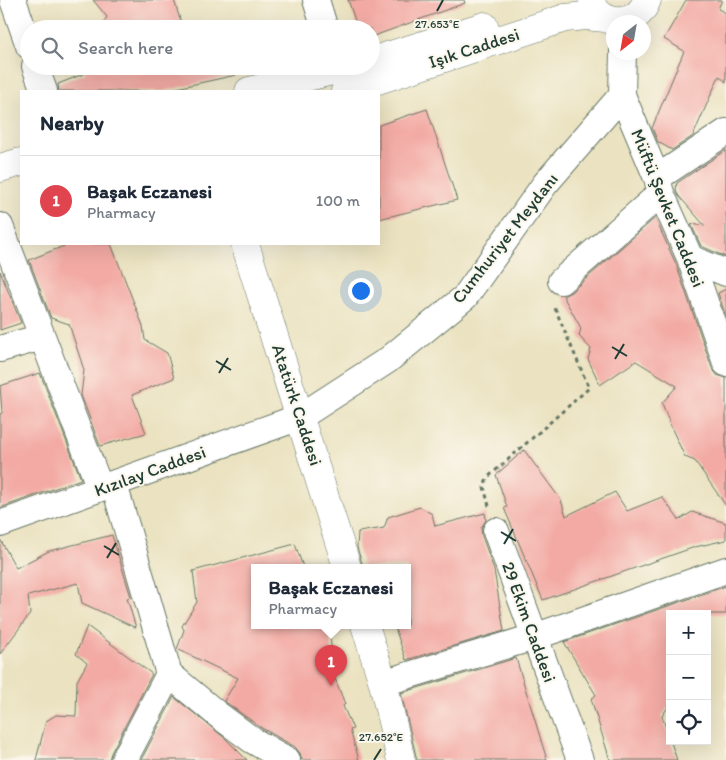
<!DOCTYPE html>
<html lang="en">
<head>
<meta charset="utf-8">
<style>
  :root { --surface:#fff; --page:#f2f2f3; --text:#1f2937; --muted:#747a83; --line:#e0e1e3; --accent:#2563eb }
  body { margin:0; font-family:Itim,sans-serif; background:var(--page); color:var(--text) }
  .controls { position:absolute; right:15px; bottom:15px; display:grid; overflow:hidden; border-radius:0px; box-shadow:0 5px 20px #0002 }
  .controls button { width:45px; height:45px; display:grid; place-items:center; padding:0; border:0; border-bottom:1px solid var(--line); background:var(--surface); color:var(--text); font:25px sans-serif }
  .compass { position:absolute; left:606px; top:15px; width:45px; height:45px; border-radius:50%; background:var(--surface); box-shadow:0 5px 20px #0002; rotate:211deg }
  .you { position:absolute; left:360px; top:290px; width:18px; height:18px; margin:-12px; border:4px solid #fff; border-radius:50%; background:#1a73e8; box-shadow:0 0 0 8px #1a73e833 }
  .badge { display:grid; place-items:center; width:32px; height:32px; border-radius:50%; background:var(--accent); color:#fff; font-size:16px; font-weight:700 }
  .pin { position:absolute; translate:-50% -41px; filter:drop-shadow(0 1px 2px #0008) }
  .pin::after { content:''; position:absolute; top:26px; width:18px; height:15px; background:inherit; clip-path:polygon(0 0,100% 0,50% 100%) }
  .popup { position:absolute; left:251px; top:564px; width:160px; height:65px; box-sizing:border-box; display:grid; place-content:center; border-radius:0px; background:var(--surface); filter:drop-shadow(0 1px 4px #0005); font-size:16px; white-space:nowrap; color:var(--muted) }
  .popup b { font-size:19px; color:var(--text) }
  .popup::after { content:''; position:absolute; left:50%; top:100%; margin-left:-10px; border:10px solid transparent; border-top-color:var(--surface) }
  .list { margin:0; padding:0; list-style:none }
  h2 { display:flex; justify-content:space-between; align-items:center; height:65px; margin:0; padding:0 20px; font-size:21px }
  h2 small { font-size:16px; font-weight:400; color:var(--muted) }
  .list li { display:grid; grid-template-columns:32px 1fr auto; gap:15px; align-items:center; box-sizing:border-box; height:90px; padding:0 20px; border-top:1px solid var(--line) }
  .list b { display:block; font-size:19px; white-space:nowrap }
  .list p { margin:0; font-size:16px; white-space:nowrap; color:var(--muted) }
  .list em { font-size:16px; font-style:normal; color:var(--muted) }
  .icon { flex:none; width:28px; height:28px; fill:none; stroke:currentColor; stroke-width:2; stroke-linecap:round; stroke-linejoin:round }
  .map { position:relative; flex:none; width:726px; height:760px; overflow:hidden }
  .search { position:absolute; background:var(--surface); box-shadow:0 5px 20px #0002; left:20px; top:20px; width:360px; height:55px; display:flex; align-items:center; gap:12px; box-sizing:border-box; padding:0 18px; border-radius:28px; color:var(--muted); font-size:19px }
  .panel { position:absolute; background:var(--surface); box-shadow:0 5px 20px #0002; left:20px; top:90px; width:360px; height:155px; border-radius:0px }
  .map>svg:first-child { display:block }
  .building { fill:#f3aaa4 }
  .lines { fill:none; stroke-linecap:round; stroke-linejoin:round }
  .street-casing { stroke:#667765; stroke-width:28 }
  .secondary-casing { stroke:#667765; stroke-width:29 }
  .path { stroke:#667765; stroke-width:3; stroke-dasharray:4 4; stroke-linecap:butt }
  .street { stroke:#fff; stroke-width:26 }
  .secondary { stroke:#fff; stroke-width:28 }
  .ticks { fill:none; stroke:#1f3d34; stroke-width:2 }
  .labels { text-anchor:middle; dominant-baseline:central; stroke-width:4; stroke-linejoin:round; paint-order:stroke }
  .street-label { font-size:18px; fill:#1f3d34; stroke:#fbf7ec }
  .ticks-label { font-size:12px; text-anchor:middle; fill:#1f3d34; stroke:#fbf7ec; stroke-width:4; stroke-linejoin:round; paint-order:stroke }
</style>
</head>
<body>
<div class="map">
<svg width="726" height="760" viewBox="0 0 726 760">
  <rect width="100%" height="100%" fill="#fbf7ec"/>
  <filter id="ink" filterUnits="userSpaceOnUse"><feTurbulence type="fractalNoise" baseFrequency=".02" numOctaves="2"/><feDisplacementMap in="SourceGraphic" scale="10" xChannelSelector="R" yChannelSelector="G"/><feConvolveMatrix kernelMatrix="1 2 1 2 8 2 1 2 1" color-interpolation-filters="sRGB"/></filter>
  <filter id="wash" filterUnits="userSpaceOnUse"><feTurbulence type="fractalNoise" baseFrequency=".0096" numOctaves="4" result="noise"/><feDisplacementMap in="SourceGraphic" scale="20" xChannelSelector="R" yChannelSelector="G"/><feGaussianBlur stdDeviation="1.12" result="paint"/><feColorMatrix in="noise" values="0 0 0 0 0 0 0 0 0 0 0 0 0 0 0 0 0 1.4 0 .05"/><feComposite in="paint" operator="in"/></filter>
  <g filter="url(#wash)">
    <rect width="100%" height="100%" fill="#eae2c0"/>
    <g id="blocks">
      <path class="building" d="M93,0H174L183,29H103L102,25L107,17Z
        M348,0H464L465,3L371,37V29H358Z
        M686,0H722L718,9L726,13V82L719,76L693,136L672,150L658,142L652,128L684,51L664,39Z
        M83,66H235L236,75L163,91H59L58,84L86,73Z
        M427,109L457,200L379,219V125Z
        M726,150V257L701,246L691,224L705,226L678,195L676,189L677,183Z
        M655,218L676,264L712,368L717,375L726,378V506L695,461L685,457L671,427L662,403L677,386L636,361L600,385L588,359L591,349L579,336L581,328L563,296L571,292Z
        M69,244H111L143,326L145,340L167,353L174,378L132,395L146,433L100,446L81,395L84,370L69,324L51,318L29,260Z
        M0,271L21,323L0,330Z
        M726,289V317L718,293Z
        M40,373L81,479L0,508V414L2,413L0,386Z
        M524,450L561,500L566,516L615,492L627,511L662,497L679,520L692,512L726,523V540L695,547L543,600L504,508L507,507L496,475Z
        M420,507L432,514L435,526L485,513L486,520L481,528L482,536L494,570L504,631L406,660L394,625H407V567H363L357,547L358,532L384,528L388,517Z
        M112,535L131,597L127,598L136,628L82,603L78,583L28,596L30,614L0,654V539L16,568L49,551Z
        M295,544L303,567H255V625H329L334,676L345,704L343,706L353,729L350,730L359,760H302L300,753L295,747L260,727L224,701L238,678L177,649L184,630L182,626L197,602L193,571Z
        M726,586V614H670V704L662,716L677,760H610L591,699L596,695L564,642Z
        M87,626L152,674L111,753L109,760H36L46,721L56,715L76,716L77,681L87,663L76,654Z
        M516,658L547,760H417L401,693Z
        M174,697L226,739L247,760H141Z"/>
    </g>
  </g>
  <g filter="url(#ink)">
    <use href="#blocks" fill-opacity="0" stroke="#667765" stroke-width="1"/>
    <g class="lines">
      <g class="street-casing">
        <path id="street" d="M13,0L29,46
          M316,0L325,29
          M623,52L622,95L657,178L661,193L690,258L726,363
          M35,66L44,91
          M657,178L726,132
          M0,226L100,488
          M690,258L726,273
          M561,281L661,193
          M0,349L42,337
          M114,484L169,674L124,760
          M0,524L300,417L388,360L465,297L545,184L622,95
          M496,531L580,760
          M169,674L217,714L252,740L287,760
          M383,683L534,637L726,570"/>
      </g>
      <g class="secondary-casing">
        <path id="secondary" d="M592,6C607,28 638,26 647,0
          M371,61L484,26
          M249,91L354,66
          M345,91L565,18L586,16L605,18
          M0,168L21,162
          M245,244L347,567
          M365,625L383,683L401,760"/>
      </g>
      <path class="path" d="M489,506L484,487L487,478L589,388L554,306"/>
      <use href="#street" class="street"/>
      <use href="#secondary" class="secondary"/>
    </g>
  </g>
  <path class="ticks" d="M437,11L443,0M612,347L627,356M615,359L624,344M216,361L231,370M219,373L228,358M501,532L516,541M504,544L513,529M104,546L119,555M107,558L116,543M374,760L381,749"/>
  <g class="labels">
    <g class="street-label">
      <text transform="translate(474 48) rotate(-18)">Işık Caddesi</text>
      <text transform="translate(668 208) rotate(68)">Müftü Şevket Caddesi</text>
      <text transform="translate(505 238) rotate(-52)">Cumhuriyet Meydanı</text>
      <text transform="translate(297 405) rotate(72)">Atatürk Caddesi</text>
      <text transform="translate(150 471) rotate(-20)">Kızılay Caddesi</text>
      <text transform="translate(529 622) rotate(70)">29 Ekim Caddesi</text>
    </g>
  </g>
  <g class="ticks-label">
    <text x="437" y="28">27.653°E</text>
    <text x="381" y="741">27.652°E</text>
  </g>
</svg>
<div class="controls">
<button>+</button>
<button>−</button>
<button><svg class="icon" aria-label="locate" viewBox="0 0 24 24"><circle cx="12" cy="12" r="6"/><path d="M12 2v4M12 18v4M2 12h4M18 12h4"/></svg></button>
</div>
<svg class="compass" viewBox="-18 -18 36 36"><path d="M0-13l5 13h-10z" fill="#e53935"/><path d="M0 13l5-13h-10z" fill="#747a83"/></svg>
<div class="you"></div>
<div class="pin badge" style="left:331px;top:686px;background:#e0444e">1</div>
<div class="popup"><b>Başak Eczanesi</b>Pharmacy</div>
<div class="search"><svg class="icon" aria-label="search" viewBox="0 0 24 24"><circle cx="10" cy="10" r="6"/><path d="M15 15l6 6"/></svg>Search here</div>
<section class="panel">
<h2>Nearby<small></small></h2>
<ul class="list">
<li><span class="badge" style="background:#e0444e">1</span><div><b>Başak Eczanesi</b><p>Pharmacy</p></div><em>100 m</em></li>
</ul>
</section>
</div>
</body>
</html>
